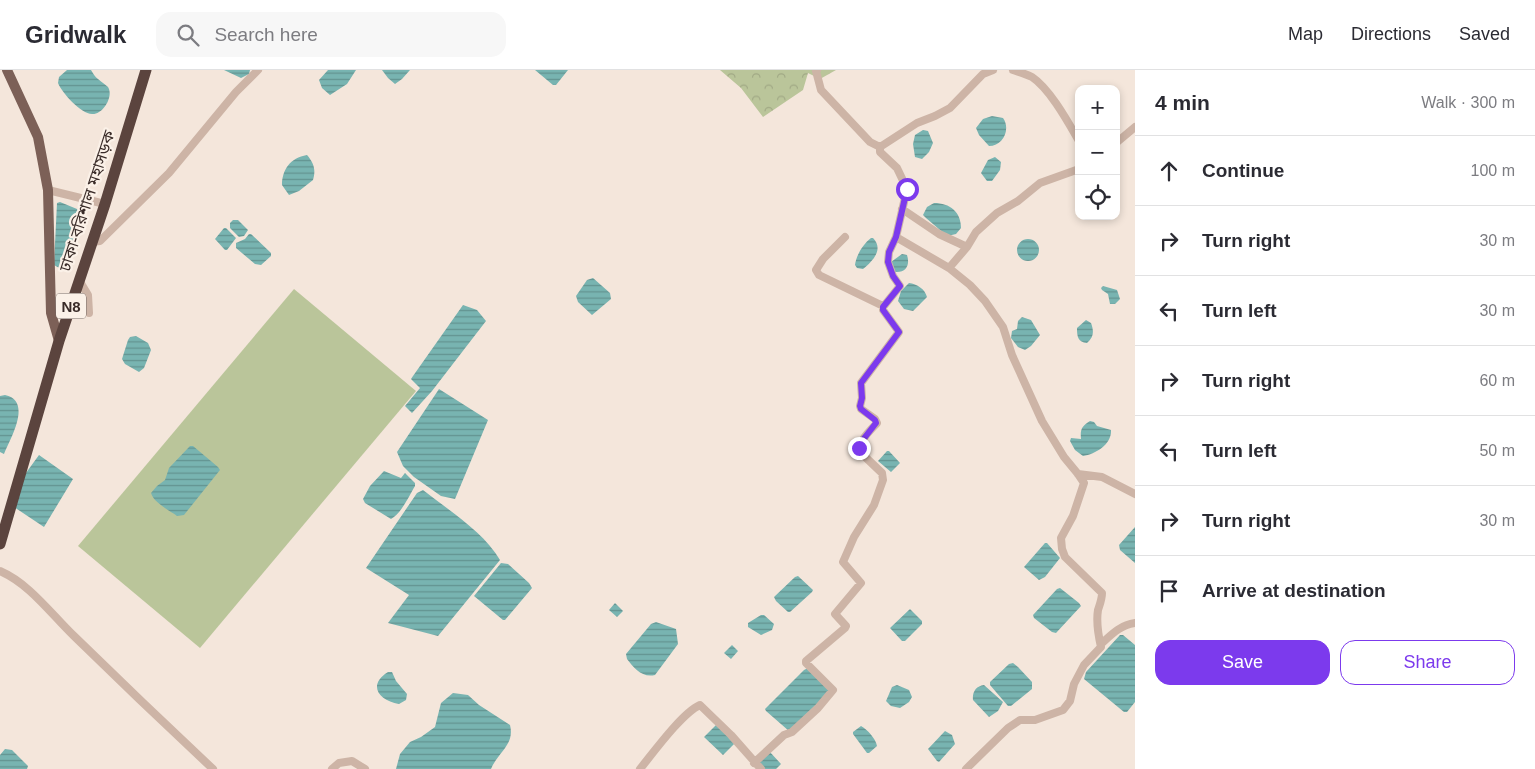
<!DOCTYPE html>
<html lang="en">
<head>
<meta charset="utf-8">
<style>
  :root { --surface:#fff; --page:#f7f7f7; --text:#2b2b33; --muted:#7c7c81; --line:#e1e1e2; --accent:#7c3aed }
  body { margin:0; font-family:Helvetica,"Noto Sans Bengali",sans-serif; background:var(--page); color:var(--text) }
  .controls { position:absolute; right:15px; top:15px; display:grid; overflow:hidden; border-radius:10px; box-shadow:0 2px 8px #0003 }
  .controls button { width:45px; height:45px; display:grid; place-items:center; padding:0; border:0; border-bottom:1px solid var(--line); background:var(--surface); color:var(--text); font:25px sans-serif }
  .stop { position:absolute; width:15px; height:15px; margin:-11px; border:4px solid #7c3aed; border-radius:50%; background:#fff }
  .stop.end { background:#7c3aed; border-color:#fff; box-shadow:0 1px 5px #0008 }
  .list { margin:0; padding:0; list-style:none }
  h2 { display:flex; justify-content:space-between; align-items:center; height:65px; margin:0; padding:0 20px; font-size:21px }
  h2 small { font-size:16px; font-weight:400; color:var(--muted) }
  .list li { display:grid; grid-template-columns:32px 1fr auto; gap:15px; align-items:center; box-sizing:border-box; height:70px; padding:0 20px; border-top:1px solid var(--line) }
  .list b { display:block; font-size:19px; white-space:nowrap }
  .list em { font-size:16px; font-style:normal; color:var(--muted) }
  .actions { display:flex; gap:10px; padding:15px 20px }
  .actions a { flex:1; padding:11px 0; border:1px solid var(--accent); border-radius:15px; text-align:center; font-size:18px; color:var(--accent) }
  .actions .main { background:var(--accent); color:#fff }
  .icon { flex:none; width:28px; height:28px; fill:none; stroke:currentColor; stroke-width:2; stroke-linecap:round; stroke-linejoin:round }
  .map { position:relative; flex:none; width:1135px; height:699px; overflow:hidden }
  header { display:flex; align-items:center; gap:30px; box-sizing:border-box; height:70px; padding:0 25px; background:var(--surface); border-bottom:1px solid var(--line) }
  header strong { font-size:24px }
  nav { display:flex; gap:28px; margin-inline-start:auto; font-size:18px }
  .search { width:350px; height:45px; background:var(--page); display:flex; align-items:center; gap:12px; box-sizing:border-box; padding:0 18px; border-radius:15px; color:var(--muted); font-size:19px }
  main { display:flex }
  aside { flex:1; background:var(--surface) }
  .map>svg:first-child { display:block }
  .forest { fill:url(#forest-crowns) }
  .pitch { fill:#bac59a }
  .water { fill:url(#water-rules) }
  .lines { fill:none; stroke-linecap:round; stroke-linejoin:round }
  .minor { stroke:#cdb4a6; stroke-width:8 }
  .major { stroke:#7c6057; stroke-width:10 }
  .highway { stroke:#5b443e; stroke-width:11 }
  .route { stroke:#7c3aed; stroke-width:6 }
  .labels { text-anchor:middle; dominant-baseline:central; stroke-width:4.5; stroke-linejoin:round; paint-order:stroke }
  .shield { fill:#fbf1e8; stroke:#736662; stroke-width:1 }
  .shield-label { font-size:15px; font-weight:bold; fill:#392b28 }
  .street-label { font-size:16px; fill:#392b28; stroke:#fbf1e8 }
</style>
</head>
<body>
<header>
<strong>Gridwalk</strong>
<div class="search"><svg class="icon" aria-label="search" viewBox="0 0 24 24"><circle cx="10" cy="10" r="6"/><path d="M15 15l6 6"/></svg>Search here</div>
<nav><a>Map</a><a>Directions</a><a>Saved</a></nav>
</header>
<main>
<div class="map">
<svg width="1135" height="699" viewBox="0 0 1135 699">
  <defs>
    <pattern id="forest-crowns" width="20" height="18" patternUnits="userSpaceOnUse" patternTransform="scale(1.25)"><rect width="20" height="18" fill="#bac59a"/><path d="M2 6a3 3 0 1 1 6 0M12 15a3 3 0 1 1 6 0" fill="none" stroke="#a1a985"/></pattern>
    <pattern id="water-rules" width="6" height="5" patternUnits="userSpaceOnUse" patternTransform="scale(1.25)"><rect width="6" height="5" fill="#78b4b1"/><path d="M0 2.5h6" fill="none" stroke="#639390"/></pattern>
  </defs>
  <rect width="100%" height="100%" fill="#f4e6db"/>
  <path class="forest" d="M720,0H836L820,9L808,3L803,20L763,47L741,18Z"/>
  <path class="pitch" d="M294,219L416,321L200,578L78,476Z"/>
  <path class="water" d="M67,0H91C93,3 95,7 98,9C101,12 105,14 108,17C114,26 103,45 92,44C81,44 62,23 58,13L59,7Z
    M224,0H250L249,4L241,8Z
    M328,0H356L347,14L330,25L322,18L319,10Z
    M382,0H410L402,9L395,14L388,8Z
    M535,0H568L556,15H553Z
    M992,46L1003,48C1011,59 1003,76 989,76L979,65L976,58L983,49Z
    M923,60L928,61L933,73L929,82L922,89L915,87L913,74L915,65Z
    M307,85C314,93 316,100 313,110L299,121L289,125L282,115C282,100 290,88 307,85Z
    M995,87L1001,92L1000,100L992,111H987L981,103L988,90Z
    M60,132L77,139L79,143L70,195L67,198L61,199L54,195L57,133Z
    M934,133C950,133 961,142 961,158L956,164L947,166L926,148L923,145L927,137Z
    M233,150H238L248,160L244,166L239,167L230,158V153Z
    M224,158H226L236,168L227,180H225L215,169Z
    M249,164H251L271,183V186L261,195L255,194L236,178V173L245,169Z
    M871,168H873C884,179 873,191 863,199L857,198L855,195C856,186 863,174 871,168Z
    M1017 180a11 11 0 1 1 22 0a11 11 0 1 1-22 0Z
    M902,184L907,185C910,194 907,203 895,202L891,192Z
    M593,208L610,223L611,229L592,245L578,232L576,226L587,210Z
    M909,213C917,214 925,219 927,227L913,241L904,239L898,231L901,221Z
    M1103,216L1117,220L1120,229L1115,234H1110L1108,224L1102,220L1101,218Z
    M463,235L477,240L486,251L432,321L412,343L405,336L420,318L411,309L413,306Z
    M1022,247L1031,250L1040,265L1031,276L1025,280L1018,277L1011,268L1012,261L1017,259L1018,251Z
    M1086,250L1091,253C1094,261 1094,267 1087,273C1078,272 1077,267 1077,258Z
    M136,266L148,273L151,280L144,298L139,302L125,294L122,289L128,270L130,267Z
    M439,319L488,350L455,429L441,426L414,407L403,396L397,382Z
    M5,325C33,331 10,369 4,384L0,382V326Z
    M1090,351L1094,352L1097,356L1111,360C1112,374 1096,384 1083,386L1075,380L1070,371L1071,368L1081,369C1080,359 1082,356 1090,351Z
    M190,376H193L218,397L220,400L184,445L177,446C169,440 154,433 151,423L157,416L165,410L169,398Z
    M887,381H889L900,393L891,402L878,391Z
    M39,385L73,409L44,457L14,437L15,418Z
    M384,401L401,408L405,403L415,413V416C409,426 401,444 391,449L365,433L363,429L370,416Z
    M423,420C448,440 484,462 500,490L438,566L388,553L409,525L366,498L417,423Z
    M1135,457V493L1120,480L1119,475Z
    M1045,473H1047L1060,488L1045,507L1039,510L1024,497Z
    M501,493L508,494L529,513L532,518L505,550H503L474,526Z
    M798,506L813,520L812,522L790,542H788L776,531L774,527L795,507Z
    M1060,518L1079,533L1081,536L1056,563L1052,562L1034,548L1033,545L1057,519Z
    M615,533L623,541L617,547L609,540Z
    M910,539L922,551V554L905,571H902L890,558Z
    M761,545H764L774,554L772,560L761,565L748,557V553Z
    M656,552L676,559L678,574L655,605C642,608 634,598 627,589L626,584L651,554Z
    M1120,565H1123L1135,575V632L1127,642H1124L1084,609L1086,602Z
    M732,575L738,581L731,589L724,583Z
    M1013,593L1018,597L1032,612V619L1011,636H1008L990,615V612L1009,594Z
    M808,598L830,621L789,661L766,641L765,639L804,600Z
    M388,602H392L396,611L407,624L406,630L399,634C379,631 367,615 388,602Z
    M897,615L909,620L912,627L909,632L900,638L891,636L886,631L892,617Z
    M984,615L1003,632L998,641L989,647L973,630C972,622 976,616 984,615Z
    M453,623L468,625L479,635L510,655C515,675 498,682 491,699H396L400,684L410,672L421,667L435,657L441,633Z
    M717,654L735,673L723,685L704,667Z
    M861,656C867,659 876,669 877,676L869,683H867L853,664V662Z
    M945,661L952,665L955,674L939,692L937,691L928,679Z
    M5,679L12,680L28,696L27,699H0V685Z
    M769,681L781,694L776,699H765L758,692Z"/>
  <g class="lines">
    <path class="minor" d="M1013,0C1019,2 1026,4 1032,7C1050,19 1068,52 1079,71
      M1116,73L1135,57
      M880,77L917,53L935,46L950,38L983,4L993,0
      M48,120L105,134
      M902,139L939,164L967,177
      M845,167L823,189L816,200L819,205L883,236
      M896,167L949,198L970,215L985,231L1003,257L1012,285L1042,351L1064,387L1078,404L1084,413L1073,446L1061,468L1062,479L1065,487L1102,523C1102,529 1100,534 1098,540C1096,552 1098,564 1101,577L1084,595L1074,614L1070,631L1063,640L1035,650H1020L1008,658L966,699
      M92,172L100,171L169,103L236,22L258,0
      M949,198L967,177L976,162L997,143L1018,131L1040,113L1079,99
      M79,210L88,225L89,243
      M1078,404L1102,407L1135,424
      M0,501C30,514 51,544 74,566C120,611 166,655 213,699
      M1101,574C1111,565 1120,555 1135,553
      M754,693L784,665L792,662L818,638L833,620L806,593V591L845,558L846,556L835,544L861,513L843,492L854,467L874,435L883,410L882,403L860,382C858,371 870,361 877,353L875,349L861,339L860,336L862,328L861,313L899,262L883,240V237L900,216L893,206L888,192L889,182L896,167L907,119L897,98L880,82V77L870,72L821,20L816,1L817,0
      M332,699L339,693L352,691L365,699
      M640,699C653,683 682,643 700,635L731,665L761,699"/>
    <path class="major" d="M7,0L38,67L48,120L51,243L59,271"/>
    <path class="highway" d="M0,474L59,271L105,134L146,0"/>
  </g>
  <g class="lines">
    <path class="route" d="M859,378L862,371L876,353L875,350L861,339L860,336L862,328L861,313L899,262L883,240V237L900,216L893,206L888,192L889,182L896,167L907,119"/>
  </g>
  <g class="labels">
    <rect class="shield" x="56" y="223.5" width="30" height="25" rx="4"/>
    <g class="shield-label">
      <text x="71" y="236">N8</text>
    </g>
    <g class="street-label">
      <text transform="translate(87 131) rotate(-72)">ঢাকা-বরিশাল মহাসড়ক</text>
    </g>
  </g>
</svg>
<div class="controls">
<button>+</button>
<button>−</button>
<button><svg class="icon" aria-label="locate" viewBox="0 0 24 24"><circle cx="12" cy="12" r="6"/><path d="M12 2v4M12 18v4M2 12h4M18 12h4"/></svg></button>
</div>
<div class="stop" style="left:907px;top:119px"></div>
<div class="stop end" style="left:859px;top:378px"></div>
</div>
<aside>
<h2>4 min<small>Walk · 300 m</small></h2>
<ul class="list">
<li><svg class="icon" aria-label="ahead" viewBox="0 0 24 24"><path d="M12 20V5M6 11l6-6 6 6"/></svg><div><b>Continue</b></div><em>100 m</em></li>
<li><svg class="icon" aria-label="right" viewBox="0 0 24 24"><path d="M7 20v-9h11M14 6l5 5-5 5"/></svg><div><b>Turn right</b></div><em>30 m</em></li>
<li><svg class="icon" aria-label="left" viewBox="0 0 24 24"><path d="M17 20v-9H6M10 6l-5 5 5 5"/></svg><div><b>Turn left</b></div><em>30 m</em></li>
<li><svg class="icon" aria-label="right" viewBox="0 0 24 24"><path d="M7 20v-9h11M14 6l5 5-5 5"/></svg><div><b>Turn right</b></div><em>60 m</em></li>
<li><svg class="icon" aria-label="left" viewBox="0 0 24 24"><path d="M17 20v-9H6M10 6l-5 5 5 5"/></svg><div><b>Turn left</b></div><em>50 m</em></li>
<li><svg class="icon" aria-label="right" viewBox="0 0 24 24"><path d="M7 20v-9h11M14 6l5 5-5 5"/></svg><div><b>Turn right</b></div><em>30 m</em></li>
<li><svg class="icon" aria-label="arrive" viewBox="0 0 24 24"><path d="M6 21V4h12l-3 4 3 4H6"/></svg><div><b>Arrive at destination</b></div></li>
</ul>
<div class="actions"><a class="main">Save</a><a>Share</a></div>
</aside>
</main>
</body>
</html>
